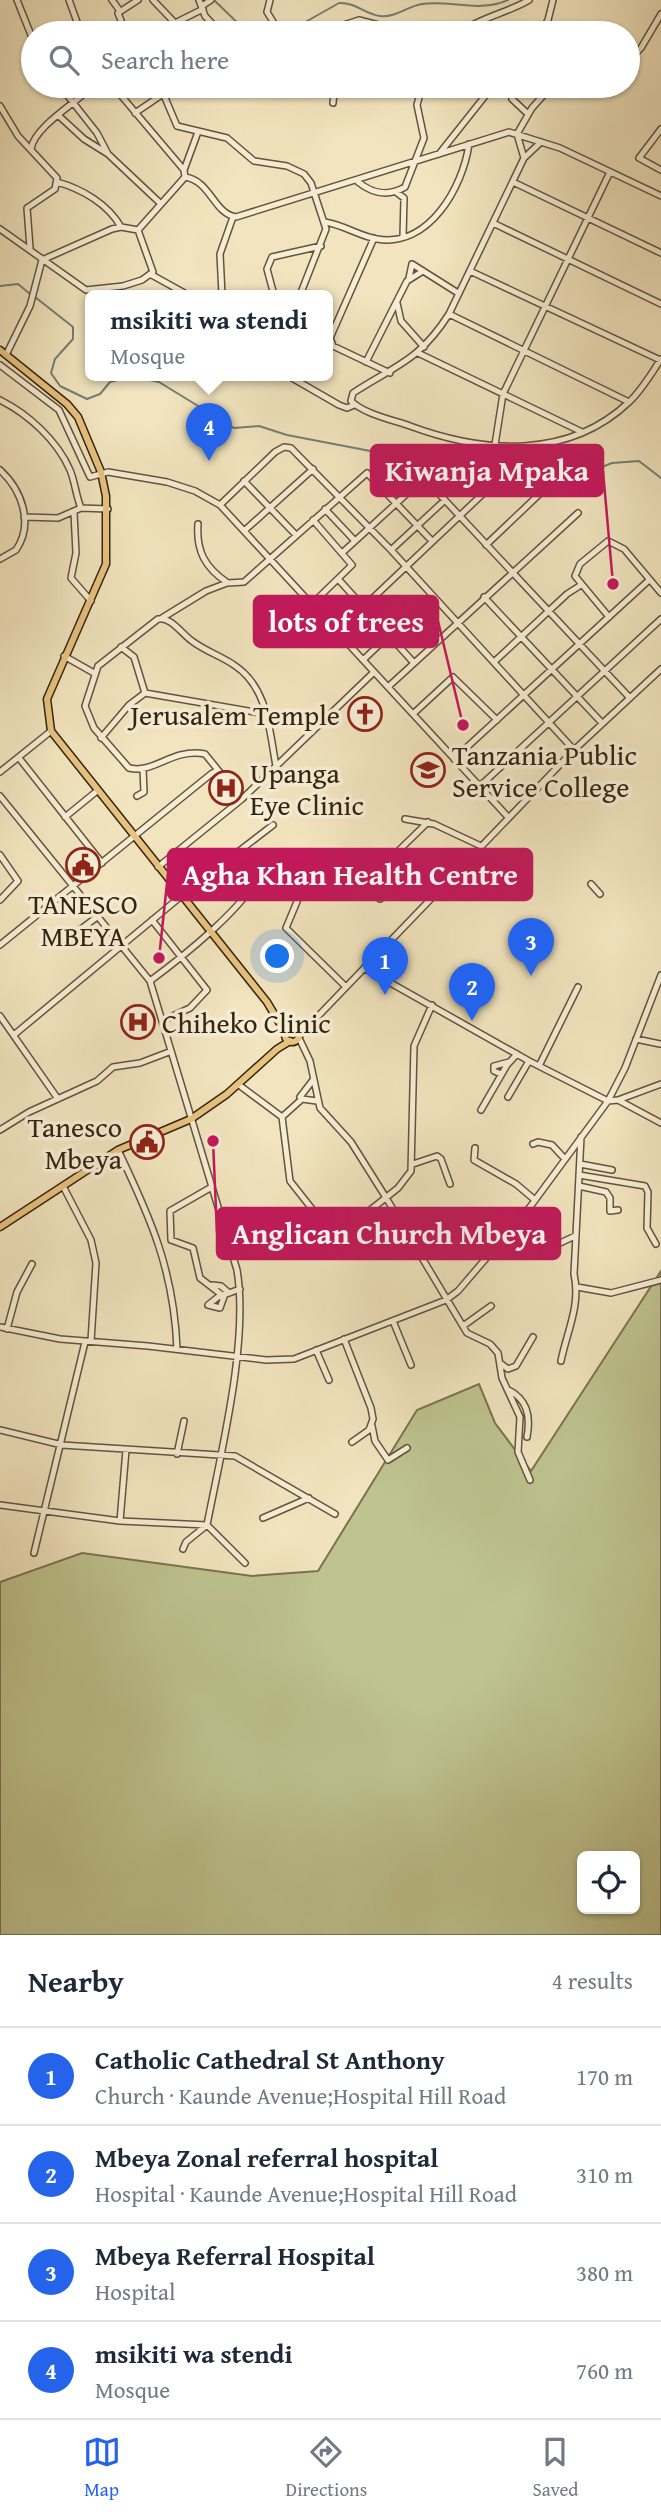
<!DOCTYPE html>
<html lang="en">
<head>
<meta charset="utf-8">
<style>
  :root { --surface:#fff; --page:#f6f6f7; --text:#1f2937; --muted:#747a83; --line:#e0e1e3; --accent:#2563eb }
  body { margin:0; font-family:"Gentium Book Plus",serif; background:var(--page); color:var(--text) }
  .controls { position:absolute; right:21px; bottom:21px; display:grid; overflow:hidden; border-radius:10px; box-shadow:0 2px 5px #0004 }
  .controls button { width:63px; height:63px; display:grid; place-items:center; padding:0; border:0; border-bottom:2px solid var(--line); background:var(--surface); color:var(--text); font:35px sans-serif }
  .you { position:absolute; left:278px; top:957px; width:24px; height:24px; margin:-18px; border:5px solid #fff; border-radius:50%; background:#1a73e8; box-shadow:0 0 0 10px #1a73e833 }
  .badge { display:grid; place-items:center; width:46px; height:46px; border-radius:50%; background:var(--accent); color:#fff; font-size:23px; font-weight:700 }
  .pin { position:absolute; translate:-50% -58px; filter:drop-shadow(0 2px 4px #0008) }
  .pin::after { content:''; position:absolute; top:37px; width:24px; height:21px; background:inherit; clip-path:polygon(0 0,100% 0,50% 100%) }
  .popup { position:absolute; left:85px; top:290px; width:248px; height:91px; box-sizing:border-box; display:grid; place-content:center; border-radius:10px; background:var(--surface); filter:drop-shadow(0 2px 5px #0005); font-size:23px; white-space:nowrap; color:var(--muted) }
  .popup b { font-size:26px; color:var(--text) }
  .popup::after { content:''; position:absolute; left:50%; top:100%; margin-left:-14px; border:14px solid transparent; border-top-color:var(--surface) }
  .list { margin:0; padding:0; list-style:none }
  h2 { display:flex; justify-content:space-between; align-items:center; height:91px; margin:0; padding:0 28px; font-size:30px }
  h2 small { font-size:23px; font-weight:400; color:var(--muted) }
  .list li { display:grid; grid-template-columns:46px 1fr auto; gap:21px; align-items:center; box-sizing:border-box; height:98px; padding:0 28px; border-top:2px solid var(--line) }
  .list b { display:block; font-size:26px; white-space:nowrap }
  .list p { margin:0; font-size:23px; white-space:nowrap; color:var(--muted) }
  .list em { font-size:23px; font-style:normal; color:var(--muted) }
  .icon { flex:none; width:38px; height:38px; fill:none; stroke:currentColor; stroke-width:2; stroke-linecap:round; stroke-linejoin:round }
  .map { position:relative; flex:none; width:661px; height:1935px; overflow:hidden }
  .search { position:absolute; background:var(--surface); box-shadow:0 2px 5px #0004; left:21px; right:21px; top:21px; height:77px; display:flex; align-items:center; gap:18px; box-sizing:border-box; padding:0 24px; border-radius:38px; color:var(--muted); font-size:26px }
  .sheet { height:483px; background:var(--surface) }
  nav { display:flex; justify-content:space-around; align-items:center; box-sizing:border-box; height:98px; border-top:2px solid var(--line); background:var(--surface); font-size:19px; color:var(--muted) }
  nav a { display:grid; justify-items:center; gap:4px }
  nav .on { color:var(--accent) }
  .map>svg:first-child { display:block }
  .green { fill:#bec38f; stroke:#797450; stroke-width:2; fill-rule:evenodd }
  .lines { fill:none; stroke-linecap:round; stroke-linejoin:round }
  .stream { stroke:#728075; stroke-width:2 }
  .minor-casing { stroke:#63543c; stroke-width:8 }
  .major-casing { stroke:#342410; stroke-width:9 }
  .minor { stroke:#f6edd5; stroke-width:5 }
  .major { stroke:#e8c27f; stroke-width:6 }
  .labels { text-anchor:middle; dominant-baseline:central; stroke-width:7; stroke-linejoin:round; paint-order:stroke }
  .poi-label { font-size:28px; fill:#342410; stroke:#f6edd5; text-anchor:start }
  .leader { fill:none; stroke:#c2185b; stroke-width:2.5 }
  .callout-dot { fill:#c2185b; stroke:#f6edd5; stroke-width:2.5 }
  .callout { fill:#c2185b; stroke:#c2185b; stroke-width:2.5 }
  .callout-label { font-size:30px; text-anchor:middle; font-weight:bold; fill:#fff }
</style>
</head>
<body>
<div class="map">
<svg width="661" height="1935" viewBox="0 0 661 1935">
  <rect width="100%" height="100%" fill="#f1e4be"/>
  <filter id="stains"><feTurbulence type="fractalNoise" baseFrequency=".00286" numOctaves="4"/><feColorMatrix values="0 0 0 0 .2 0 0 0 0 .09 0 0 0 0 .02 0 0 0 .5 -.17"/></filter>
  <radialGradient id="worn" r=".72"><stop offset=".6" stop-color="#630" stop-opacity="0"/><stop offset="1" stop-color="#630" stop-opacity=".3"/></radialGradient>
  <path class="green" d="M661,1271V1935H0V1582L82,1553L252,1576L318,1571L417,1410L479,1384L495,1423L531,1471ZM582,1856H635V1909H582Z"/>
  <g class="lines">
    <path class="stream" d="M214,0L248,33
      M286,33L339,3C355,2 365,14 380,16C395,18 408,6 422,4C453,0 478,13 508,0
      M0,286L18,284L30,294
      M35,297L73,327V339L55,359L51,373L60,386L87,399L100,394L110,382L132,376L159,382L234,428L259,426L287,435L412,459L440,464L520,467L532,474L559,462L597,469L612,463L639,461L661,478"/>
    <g class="minor-casing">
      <path id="minor" d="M17,0L33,40
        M69,0L81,33
        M112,0L120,11
        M153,0L175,23L203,9
        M199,0L205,16L221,33
        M270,0L267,12L280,33
        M202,6L211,0
        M126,33L118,13L138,0
        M319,33L359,20L410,33
        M459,33C479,18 507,13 529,0
        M540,33L548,20L553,0
        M628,61L641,48L661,14
        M60,86L97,133L108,154L160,203
        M113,86L184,170L185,177
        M160,86L177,126L227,138L254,161L287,166L304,174L311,183L326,229L300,295
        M306,94L308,86
        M512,99L528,114
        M333,103L334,93L347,86
        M0,106L18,136L57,178L55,189L27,208L30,248
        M135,113L163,94
        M59,116L84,139L108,154
        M661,129L639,158L661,170
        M541,142L524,158L449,314C419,361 396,365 353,393L351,401C364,414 393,420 410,426C483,453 568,460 629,402C642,390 651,374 661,359
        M31,149C34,127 76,103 93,86
        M439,154L493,86
        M524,158L517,134L532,108L548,90
        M184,170L198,132
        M57,182C82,189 108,204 121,227
        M358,182C373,194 388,197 405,187L424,138L417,105L422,86
        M513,182L661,253
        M396,192L404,198L403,237
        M325,222C344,225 359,236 377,239C429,248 463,187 469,144
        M493,223L661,304
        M0,229L86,290L123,286L142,280L153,272L138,230
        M374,238L330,338L333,346L390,373
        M470,271L660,360
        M150,274L188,295
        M409,278L412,264L458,293
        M222,295L220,254L233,217
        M274,295L267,269L272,257L321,246
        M397,303L401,321L424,347
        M449,314L629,402
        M418,353L582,432
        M6,355L30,306L42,260L112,229L121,227L138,230L185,177C211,181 213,213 236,217L509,132L560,148L661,196
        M366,362L407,281L423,271
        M0,365L59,410L90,477L108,472L167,482L195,491L220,505L508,817
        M287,375L339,405L347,408L354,405
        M0,400C28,414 57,440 70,470C75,482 76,496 81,508L108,509
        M413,466L629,697
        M0,470C22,490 34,524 16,550L0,559
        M244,481L296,535
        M220,505L275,452L284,447L291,448L391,550L574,750
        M325,509L355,541
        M74,513L76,553L71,578L91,601
        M24,517L58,518L81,508
        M198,524C196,551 205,568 228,583L244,582L367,473L432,541
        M244,531L313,469
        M486,545L549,485
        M391,550L445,500
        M342,553L424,478
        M339,580L414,663
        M484,597L602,723
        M312,604L352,565L313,520
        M609,617L575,576L580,564L608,541L624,549L661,593
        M162,618L206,591L227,583
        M337,632L488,489L503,394L610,172
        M121,647L134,657L145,693
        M64,656L94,673
        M363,660L432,595
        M494,662L567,594L581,585
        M388,687L578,513
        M413,714L453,677L497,720
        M101,738L129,705L145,693L266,714
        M19,758L102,863
        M454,759L648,581
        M218,770L205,754C171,748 155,774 129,768L94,728L85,706L98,666L158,619C170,616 182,634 192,641C205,651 221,656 234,665C268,687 269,729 276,766
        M0,772L51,731
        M480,786L661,619
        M0,796L150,981L237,1270C249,1341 221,1452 207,1525L186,1542L183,1549
        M137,796L144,792L143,769
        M65,817L97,791
        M405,819L434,824L481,846
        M0,855L18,881L0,900
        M158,867L242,799L374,672
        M591,884L600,894
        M301,892L286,928L344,985
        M380,899L388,861L428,822
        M152,920L207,990L190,1008L162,1021
        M65,941L97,917
        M0,945L211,774L218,770L242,799
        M661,975L625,1068L608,1101L618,1100L661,1123
        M150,981C177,961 252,903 259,871L254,859L242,850
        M0,1016L58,1099
        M295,1029L310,1023
        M15,1034L191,888L273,825
        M299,1036L574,750L661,669
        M299,1038L310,1061L320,1108L351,1142L385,1196L467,1333L490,1344L498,1353L502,1378L520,1417L518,1452L530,1480
        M636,1039L660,1044
        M539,1066L578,987
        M501,1074L494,1071V1066L509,1062
        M239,1085L282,1117
        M300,1097L313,1080
        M508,1097L529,1061
        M618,1100L661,1084
        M317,1101L302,1099L282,1117L290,1181L335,1238L398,1188L411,1171L414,1046L432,1005
        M481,1110L507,1065L517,1054
        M0,1130L29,1112L97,1081L113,1067L140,1063L169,1052
        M533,1144L538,1142L552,1145L565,1159
        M475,1148L474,1160L516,1184L535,1200
        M118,1150C151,1219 174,1271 177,1349
        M413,1164L437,1156L441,1159L450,1184
        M580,1164L612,1170
        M579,1175L645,1186L648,1192L647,1228L656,1244
        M63,1186L91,1240L96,1263L91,1341
        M579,1186L606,1192L610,1198V1211L618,1210
        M210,1188L170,1211L171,1240L193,1248L200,1278L222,1295
        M552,1253L558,1244L575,1236
        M212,1285L221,1286L229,1293
        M577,1287L611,1293L661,1280
        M225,1294L220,1308L208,1305L218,1297L240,1289
        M393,1321L411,1365
        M463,1326L491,1306
        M0,1327L60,1339L148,1346L266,1360L294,1359L446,1300L458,1291L530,1207L608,1101L529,1061L364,968
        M7,1329L17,1292L32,1264
        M344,1339L371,1408L373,1419L369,1430L352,1442
        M316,1350L329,1380
        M561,1361C567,1331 581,1305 574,1274L581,1137
        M500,1363L508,1369L516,1366L533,1337
        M507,1389C527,1399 531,1415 527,1437
        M372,1426L375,1441L388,1460L407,1448
        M0,1430L62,1445L235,1456L335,1514
        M177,1454L184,1421
        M0,1505L120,1521L207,1525L245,1563
        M263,1518L309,1498
        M120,1521L126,1450
        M34,1553L85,1342"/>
    </g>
    <g class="major-casing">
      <path id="major" d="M0,350L67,404L78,417L101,472L106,496V564L47,699L51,731L267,1002L286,1034
        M285 1035a7 7 0 1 1 14 0a7 7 0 1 1-14 0Z
        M0,1227L118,1150L191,1119L227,1094L277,1049L290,1041"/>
    </g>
    <use href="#minor" class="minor"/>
    <use href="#major" class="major"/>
  </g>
  <defs>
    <g id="church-ring" transform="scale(1.75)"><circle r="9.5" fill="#f6edd5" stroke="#8f2418" stroke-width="1.5"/><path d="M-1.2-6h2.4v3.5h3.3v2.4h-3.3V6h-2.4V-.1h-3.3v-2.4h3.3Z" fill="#8f2418"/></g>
    <g id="university-ring" transform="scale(1.75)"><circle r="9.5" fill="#f6edd5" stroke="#8f2418" stroke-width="1.5"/><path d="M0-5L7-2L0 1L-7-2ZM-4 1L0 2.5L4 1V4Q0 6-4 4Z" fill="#8f2418"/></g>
    <g id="hospital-ring" transform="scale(1.75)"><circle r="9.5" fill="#f6edd5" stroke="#8f2418" stroke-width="1.5"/><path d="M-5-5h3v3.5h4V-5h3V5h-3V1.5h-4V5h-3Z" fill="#8f2418"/></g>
    <g id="civic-ring" transform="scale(1.75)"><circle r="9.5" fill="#f6edd5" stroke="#8f2418" stroke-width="1.5"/><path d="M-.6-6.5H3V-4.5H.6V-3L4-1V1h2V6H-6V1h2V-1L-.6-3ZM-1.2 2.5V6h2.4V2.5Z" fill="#8f2418"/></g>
  </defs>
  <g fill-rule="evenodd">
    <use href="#church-ring" x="365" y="714"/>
    <use href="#university-ring" x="428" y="770"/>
    <use href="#hospital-ring" x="226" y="788"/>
    <use href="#civic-ring" x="83" y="865"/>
    <use href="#hospital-ring" x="138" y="1022"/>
    <use href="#civic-ring" x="147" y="1142"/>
  </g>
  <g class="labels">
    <g class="poi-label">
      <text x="340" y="714" text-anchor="end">Jerusalem Temple</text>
      <text x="452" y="754">Tanzania Public<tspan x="452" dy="32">Service College</tspan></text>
      <text x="250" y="772">Upanga<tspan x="250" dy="32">Eye Clinic</tspan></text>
      <text x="83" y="903" text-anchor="middle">TANESCO<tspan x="83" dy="32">MBEYA</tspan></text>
      <text x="162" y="1022">Chiheko Clinic</text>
      <text x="122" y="1126" text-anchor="end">Tanesco<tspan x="122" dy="32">Mbeya</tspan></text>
    </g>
  </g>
  <path class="leader" d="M613 584L603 471M463 725L438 621M159 958L168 874M213 1141L217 1233"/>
  <g class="callout-dot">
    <circle cx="613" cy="584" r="7"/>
    <circle cx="463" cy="725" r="7"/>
    <circle cx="159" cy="958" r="7"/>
    <circle cx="213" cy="1141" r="7"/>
  </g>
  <g class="callout">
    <rect x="371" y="445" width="232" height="51" rx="7"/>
    <rect x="254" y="596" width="184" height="51" rx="7"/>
    <rect x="168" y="849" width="364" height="51" rx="7"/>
    <rect x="217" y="1208" width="343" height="51" rx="7"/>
  </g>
  <g class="callout-label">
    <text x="487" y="481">Kiwanja Mpaka</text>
    <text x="346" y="632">lots of trees</text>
    <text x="350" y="885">Agha Khan Health Centre</text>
    <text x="389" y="1244">Anglican Church Mbeya</text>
  </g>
  <rect width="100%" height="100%" filter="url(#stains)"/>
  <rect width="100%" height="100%" fill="url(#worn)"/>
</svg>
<div class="controls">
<button><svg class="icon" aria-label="locate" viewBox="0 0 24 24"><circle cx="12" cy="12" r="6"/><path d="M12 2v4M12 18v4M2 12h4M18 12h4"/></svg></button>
</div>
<div class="you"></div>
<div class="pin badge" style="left:385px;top:995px">1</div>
<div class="pin badge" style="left:472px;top:1021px">2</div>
<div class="pin badge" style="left:531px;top:976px">3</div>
<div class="pin badge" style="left:209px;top:461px">4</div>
<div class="popup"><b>msikiti wa stendi</b>Mosque</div>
<div class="search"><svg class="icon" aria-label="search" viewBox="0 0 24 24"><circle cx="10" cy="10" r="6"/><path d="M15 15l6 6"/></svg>Search here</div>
</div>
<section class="sheet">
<h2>Nearby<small>4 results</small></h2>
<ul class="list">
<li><span class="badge">1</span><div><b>Catholic Cathedral St Anthony</b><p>Church · Kaunde Avenue;Hospital Hill Road</p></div><em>170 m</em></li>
<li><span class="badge">2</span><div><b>Mbeya Zonal referral hospital</b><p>Hospital · Kaunde Avenue;Hospital Hill Road</p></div><em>310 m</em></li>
<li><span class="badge">3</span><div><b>Mbeya Referral Hospital</b><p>Hospital</p></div><em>380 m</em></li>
<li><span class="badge">4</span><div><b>msikiti wa stendi</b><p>Mosque</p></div><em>760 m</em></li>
</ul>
</section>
<nav>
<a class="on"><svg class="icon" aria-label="map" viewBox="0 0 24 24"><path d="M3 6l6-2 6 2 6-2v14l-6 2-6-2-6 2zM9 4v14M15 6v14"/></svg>Map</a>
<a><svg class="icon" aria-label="directions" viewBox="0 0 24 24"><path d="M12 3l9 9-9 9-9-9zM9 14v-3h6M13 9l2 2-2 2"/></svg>Directions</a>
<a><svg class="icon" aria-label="saved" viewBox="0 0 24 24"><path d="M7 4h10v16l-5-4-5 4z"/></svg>Saved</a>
</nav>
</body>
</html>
